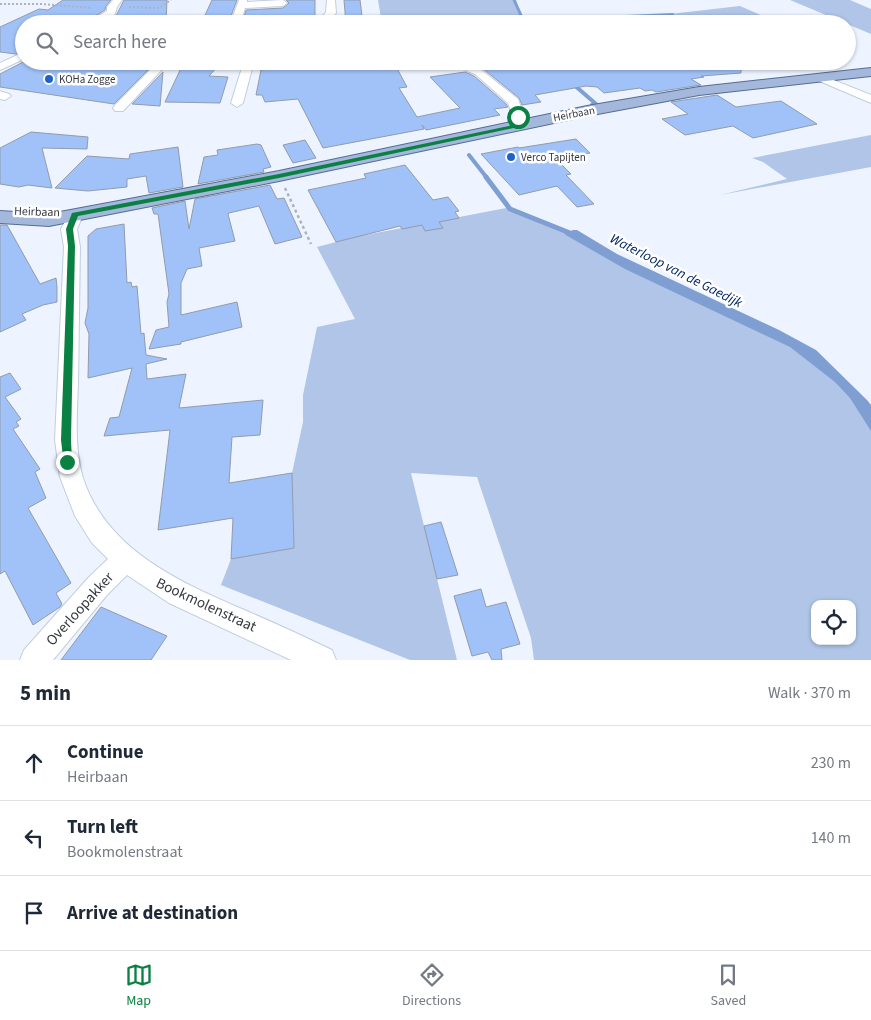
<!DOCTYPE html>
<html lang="en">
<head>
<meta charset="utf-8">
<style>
  :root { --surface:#fff; --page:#f2f2f3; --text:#1f2937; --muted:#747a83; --line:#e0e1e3; --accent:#0b8043 }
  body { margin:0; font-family:"Source Sans 3",sans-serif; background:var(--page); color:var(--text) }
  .controls { position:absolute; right:15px; bottom:15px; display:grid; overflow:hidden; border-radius:10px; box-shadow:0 1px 4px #0004 }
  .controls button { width:45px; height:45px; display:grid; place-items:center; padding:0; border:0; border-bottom:1px solid var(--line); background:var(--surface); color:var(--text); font:25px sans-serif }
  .stop { position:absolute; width:15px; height:15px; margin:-11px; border:4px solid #0b8043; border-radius:50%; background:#fff }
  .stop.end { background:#0b8043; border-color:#fff; box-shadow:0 1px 5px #0008 }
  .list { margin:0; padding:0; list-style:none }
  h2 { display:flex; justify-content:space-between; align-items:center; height:65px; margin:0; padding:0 20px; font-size:21px }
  h2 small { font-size:16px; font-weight:400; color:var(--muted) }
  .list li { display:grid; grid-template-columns:32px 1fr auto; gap:15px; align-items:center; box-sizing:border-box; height:75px; padding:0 20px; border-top:1px solid var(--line) }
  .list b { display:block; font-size:19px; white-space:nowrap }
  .list p { margin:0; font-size:16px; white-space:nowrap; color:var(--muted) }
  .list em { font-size:16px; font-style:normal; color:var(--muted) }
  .icon { flex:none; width:28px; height:28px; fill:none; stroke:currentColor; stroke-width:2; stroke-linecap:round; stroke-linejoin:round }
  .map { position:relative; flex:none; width:871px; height:660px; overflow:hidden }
  .search { position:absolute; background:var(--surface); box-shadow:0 1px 4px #0004; left:15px; right:15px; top:15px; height:55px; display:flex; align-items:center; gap:12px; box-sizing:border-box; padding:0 18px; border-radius:28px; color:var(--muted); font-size:19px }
  .sheet { height:290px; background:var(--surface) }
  nav { display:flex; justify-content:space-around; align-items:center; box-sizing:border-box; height:70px; border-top:1px solid var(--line); background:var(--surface); font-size:14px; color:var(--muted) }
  nav a { display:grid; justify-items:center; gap:2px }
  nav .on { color:var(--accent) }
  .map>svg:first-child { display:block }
  .green { fill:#b0c5e7; fill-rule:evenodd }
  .water { fill:#7f9fd3 }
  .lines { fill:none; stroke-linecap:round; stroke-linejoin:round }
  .stream-far2 { stroke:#7f9fd3; stroke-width:3 }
  .stream-far1 { stroke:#7f9fd3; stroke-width:4 }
  .stream { stroke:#7f9fd3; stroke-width:5 }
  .building { fill:#a1c2f8; stroke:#919bab }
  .minor-casing { stroke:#c2cdde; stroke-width:2 }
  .major-casing { stroke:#546c94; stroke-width:2 }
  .path-far1 { stroke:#adb3bc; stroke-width:2; stroke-dasharray:2 2; stroke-linecap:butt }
  .path { stroke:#adb3bc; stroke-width:2.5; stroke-dasharray:3 3; stroke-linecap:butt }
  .minor { fill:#fff; fill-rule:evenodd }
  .major { fill:#a3b8da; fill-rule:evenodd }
  .route { fill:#0b8043 }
  .poi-dot { fill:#1e62cd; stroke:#fff; stroke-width:2 }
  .labels { text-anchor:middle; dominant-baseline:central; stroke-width:5; stroke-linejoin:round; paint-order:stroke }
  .far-poi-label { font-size:11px; fill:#34383f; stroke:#fff; text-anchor:start }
  .far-street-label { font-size:11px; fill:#34383f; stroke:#fff }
  .street-label { font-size:12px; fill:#34383f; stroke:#fff }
  .water-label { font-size:14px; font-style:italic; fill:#002562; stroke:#fff }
  .near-street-label { font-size:15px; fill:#34383f; stroke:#fff }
</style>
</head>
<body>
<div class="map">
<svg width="871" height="660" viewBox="0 0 871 660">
  <rect width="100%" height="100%" fill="#edf4ff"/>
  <path class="green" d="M378,0H516L522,21L463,24H382Z
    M790,0H850L871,9V34Z
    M740,6L781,24H692L670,14Z
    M871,135V167L720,195L787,179L763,162L752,158Z
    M511,207L568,231L768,331L835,373L871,422V660H534L531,638L477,477L411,473L457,660H410L221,585L231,559L294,548L292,473L303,422V395L317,327L355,319L317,247L355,237ZM815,604H852V641H815Z"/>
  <path class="water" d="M673,13L675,15L531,21L530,19Z
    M573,230H577L617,254L779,330L816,350L867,400L871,405V431L850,398L835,382L790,347L625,269L564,234Z"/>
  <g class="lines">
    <path class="stream-far2" d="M514,0L525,24"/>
    <path class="stream-far1" d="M573,84L596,104L592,105
      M469,155L487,178"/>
    <path class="stream" d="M486,177L510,209L575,235"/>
  </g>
  <path class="building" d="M63,0H111L106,6L105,10L82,24H24V50L16,54L0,52V27L39,9L48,10Z
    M124,0H167L166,24H101L116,16Z
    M212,0H237L228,24H201Z
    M286,0H315V20L293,21L294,24H242L246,10L283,8L289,3Z
    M344,0H360L363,24H346Z
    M25,61H52L73,64L80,61H105L126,64L153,65L114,104L0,87V74Z
    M332,61H393L407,87L399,88L417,117L460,108L430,77L465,72L474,76L506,104L508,107L494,109L500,115L426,130L422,125L424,129L323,148L298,99L265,102L262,95H256L261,70Z
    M489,61H589V69L632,61L644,68L683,61H741V73L701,76L704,77L691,79L701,85L656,92L652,90L645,91L640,88L604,93L597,87L586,86L535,95L541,102L522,105L519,98L476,63Z
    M185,65L218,66L209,76L228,77L220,103L165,102L182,66Z
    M163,72L160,106L132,104Z
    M717,95L736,107L781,101L817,124L753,138L733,126L685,135L662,119L688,114L671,102Z
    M31,132L88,137L87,149L42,148L52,188L28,185L19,187L0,184V148Z
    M576,139L590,153L556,159L571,174L566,175L594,204L577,207L557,186L519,195L481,154L518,147L519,148Z
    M305,140L316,158L293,163L283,145Z
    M257,144L261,145L271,167L263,169L264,172L198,184L204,157L218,155L217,150Z
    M178,147L183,187L149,193L146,176L127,179V187L88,191L55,188L87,156L129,159L130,154Z
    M405,165L433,200L448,197L459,211L455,212L459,218L439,222L443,228L425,231L422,225L402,229L400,226L336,242L308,190L366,178L364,174Z
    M270,185L277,199L284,198L302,237L275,244L259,206L229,213L228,214L235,241L199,248L202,266L187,269L181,283V315L237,302L242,327L181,342V344L149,349L156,330L169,327L167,302L169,294L158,214H154L152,208L185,201L189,229L195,199Z
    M124,224L127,283L131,282L132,287L137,286L141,334L144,333L146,355L167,359L146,364L147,379L186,374L179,408L263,400L260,435L232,437L229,483L292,473L294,548L231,559L233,518L158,530L170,430L104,436L110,418L119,417L132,368L88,378L89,334L85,323L88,308V236L96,229Z
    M0,225H7L40,284L56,278L57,287V302L43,305L22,314L26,320L0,332Z
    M10,373L21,389L5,397L21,419L16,422L19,426L13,429L40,469L35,472L46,498L28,508L71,583L56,593L62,604L60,607L33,625L5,571L0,574V377Z
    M441,522L458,575L437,579L424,526Z
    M481,589L486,607L506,602L520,644L501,649L502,660H492L488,652L472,656L454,596Z
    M101,607L167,636L151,660H61Z"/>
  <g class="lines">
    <g class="minor-casing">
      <path id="minor" d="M113,0H122L117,7L115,14L97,24H84L107,11V7Z
        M239,0H247V2L283,0L287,3L283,6L245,8L240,24H230Z
        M327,0H335L336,13L332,18L331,24H321L322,17L326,12Z
        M24,52V59L0,70V63Z
        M159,61H170L123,111H115L113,108L115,105Z
        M244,61H254L243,103L237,107L231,103Z
        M459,61H470L518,99L527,125L525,128H517L508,103L475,74L467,71Z
        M821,75L871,95V103L817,80L815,78L817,76Z
        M0,91L9,94L11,96L5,100L0,99Z
        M75,210L80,212L83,215L77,229L80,247C79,293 79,338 78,384C77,415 74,448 83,478C107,552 184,584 249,612C277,624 305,637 332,650L336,660H291L169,603L127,575L107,595L53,660H20L24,650L89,577L108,559L92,543L75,516L60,477L55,440L64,247L61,229L70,212Z"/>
    </g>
    <g class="major-casing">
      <path id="major" d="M871,68V76L699,95L587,116L279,181L49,226L0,223V211L49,214L279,171L587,106L699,87Z"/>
    </g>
    <path class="path-far1" d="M0,4H42L92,8
      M129,7L159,8L171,0
      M507,24L515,19L526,18L530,24"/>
    <path class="path" d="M285,188L311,244"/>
    <use href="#minor" class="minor"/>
    <use href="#major" class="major"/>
  </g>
  <path class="route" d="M516,116L521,117L523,126L279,178L78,216L73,229L75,246L71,440L72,462L67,466L64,465L61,440L68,246L66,229L72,213L279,174L518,124Z"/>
  <g class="poi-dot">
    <circle cx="49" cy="79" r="5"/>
    <circle cx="511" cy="157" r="5"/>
  </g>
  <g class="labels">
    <g class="far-poi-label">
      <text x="59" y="79">KOHa Zogge</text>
      <text x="521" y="157">Verco Tapijten</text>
    </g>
    <g class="far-street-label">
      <text transform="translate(574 114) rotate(-11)">Heirbaan</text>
    </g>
    <g class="street-label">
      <text transform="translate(37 212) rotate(2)">Heirbaan</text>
    </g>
    <g class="water-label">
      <text transform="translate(676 271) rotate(27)">Waterloop van de Gaedijk</text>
    </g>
    <g class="near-street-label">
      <text transform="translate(206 605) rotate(25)">Bookmolenstraat</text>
      <text transform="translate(80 609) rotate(-48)">Overloopakker</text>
    </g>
  </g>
</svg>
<div class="controls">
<button><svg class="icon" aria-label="locate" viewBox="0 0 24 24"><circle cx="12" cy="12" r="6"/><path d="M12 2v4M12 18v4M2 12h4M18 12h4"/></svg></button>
</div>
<div class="stop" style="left:518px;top:117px"></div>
<div class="stop end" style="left:67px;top:462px"></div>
<div class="search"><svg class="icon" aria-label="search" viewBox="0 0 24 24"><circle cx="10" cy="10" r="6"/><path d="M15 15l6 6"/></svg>Search here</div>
</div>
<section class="sheet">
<h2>5 min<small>Walk · 370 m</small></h2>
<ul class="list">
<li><svg class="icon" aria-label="ahead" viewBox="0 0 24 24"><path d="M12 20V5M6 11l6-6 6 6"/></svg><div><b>Continue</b><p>Heirbaan</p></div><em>230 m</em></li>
<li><svg class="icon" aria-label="left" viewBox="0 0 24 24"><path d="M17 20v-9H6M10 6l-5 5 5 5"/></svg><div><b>Turn left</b><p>Bookmolenstraat</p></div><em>140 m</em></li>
<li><svg class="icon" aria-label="arrive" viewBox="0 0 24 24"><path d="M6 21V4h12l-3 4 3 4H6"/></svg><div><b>Arrive at destination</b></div></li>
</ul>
</section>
<nav>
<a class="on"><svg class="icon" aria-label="map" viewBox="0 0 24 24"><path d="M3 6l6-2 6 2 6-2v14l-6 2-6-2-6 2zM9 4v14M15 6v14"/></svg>Map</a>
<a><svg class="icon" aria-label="directions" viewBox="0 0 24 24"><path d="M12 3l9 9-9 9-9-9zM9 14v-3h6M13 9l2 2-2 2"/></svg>Directions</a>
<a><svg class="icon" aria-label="saved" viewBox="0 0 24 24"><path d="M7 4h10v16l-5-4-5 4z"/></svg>Saved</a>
</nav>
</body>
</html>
